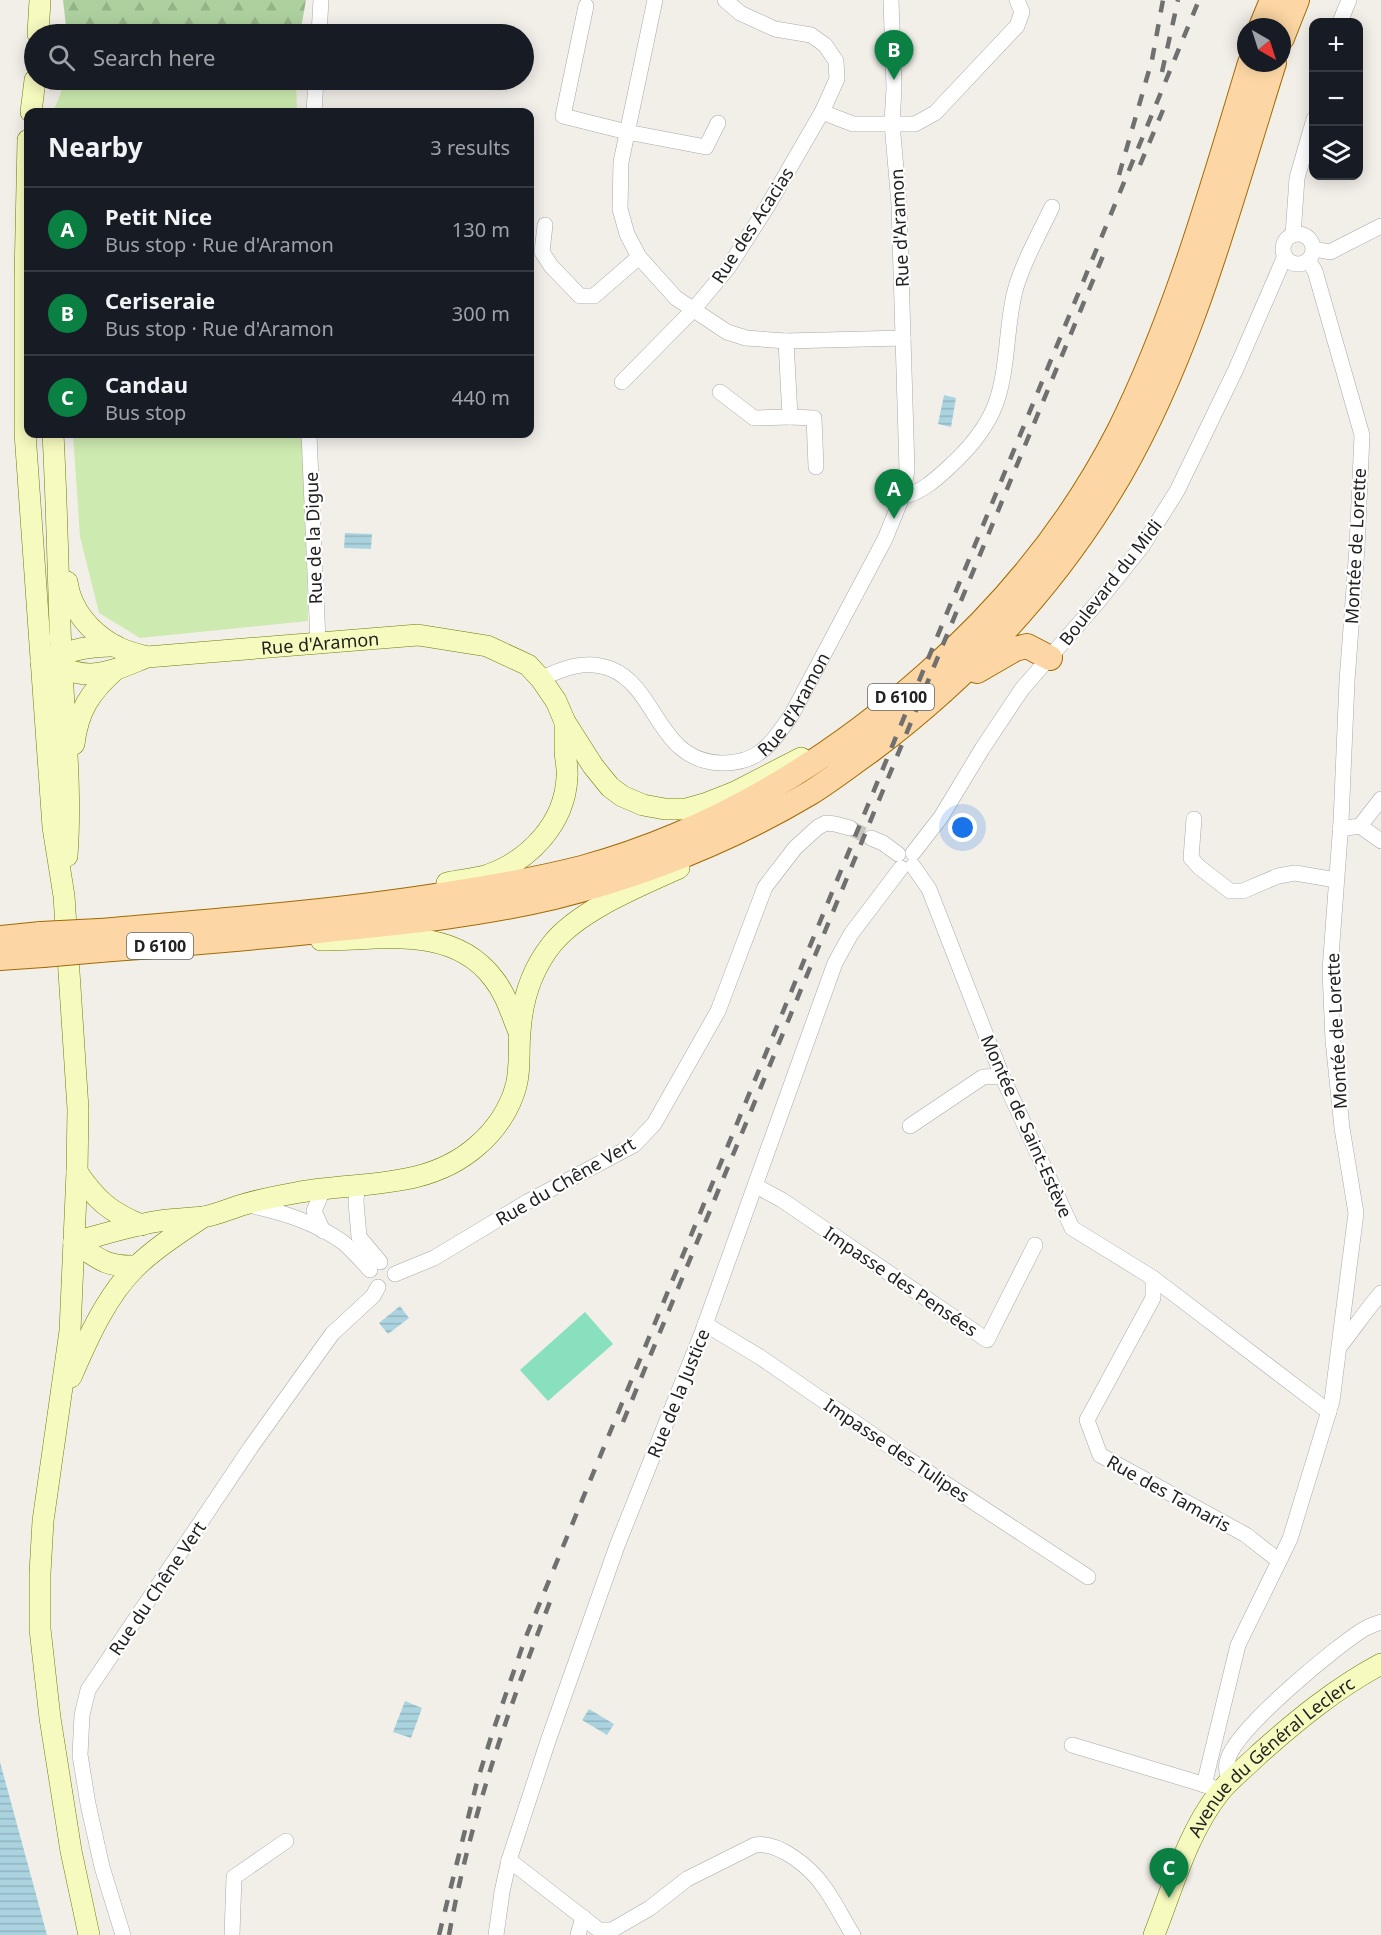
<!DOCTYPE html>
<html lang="en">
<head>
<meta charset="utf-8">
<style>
  :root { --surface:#171b24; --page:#20242c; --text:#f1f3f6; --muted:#9ea1a6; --line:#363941; --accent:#0b8043 }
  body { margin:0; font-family:"Noto Sans",sans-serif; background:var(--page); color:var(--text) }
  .controls { position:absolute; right:18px; top:18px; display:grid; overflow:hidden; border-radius:12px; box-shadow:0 3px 15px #0003 }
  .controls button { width:54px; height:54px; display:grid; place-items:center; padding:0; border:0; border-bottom:2px solid var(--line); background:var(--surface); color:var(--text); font:30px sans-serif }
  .compass { position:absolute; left:1237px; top:18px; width:54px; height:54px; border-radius:50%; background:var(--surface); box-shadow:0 3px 15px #0003; rotate:141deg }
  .you { position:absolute; left:963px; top:828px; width:21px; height:21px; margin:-15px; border:4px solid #fff; border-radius:50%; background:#1a73e8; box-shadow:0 0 0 9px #1a73e833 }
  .badge { display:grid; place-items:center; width:39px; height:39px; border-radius:50%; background:var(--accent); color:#fff; font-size:20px; font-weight:700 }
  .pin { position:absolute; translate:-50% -50px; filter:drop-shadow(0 2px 3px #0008) }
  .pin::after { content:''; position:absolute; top:32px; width:21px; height:18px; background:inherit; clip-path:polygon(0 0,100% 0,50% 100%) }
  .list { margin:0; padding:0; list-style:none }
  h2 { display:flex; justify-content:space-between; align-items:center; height:78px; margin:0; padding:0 24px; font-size:26px }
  h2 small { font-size:20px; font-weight:400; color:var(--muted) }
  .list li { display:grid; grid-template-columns:39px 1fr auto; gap:18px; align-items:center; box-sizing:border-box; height:84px; padding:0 24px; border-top:2px solid var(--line) }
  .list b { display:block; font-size:22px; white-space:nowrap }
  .list p { margin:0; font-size:20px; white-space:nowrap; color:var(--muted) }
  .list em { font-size:20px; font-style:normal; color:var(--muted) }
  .icon { flex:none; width:33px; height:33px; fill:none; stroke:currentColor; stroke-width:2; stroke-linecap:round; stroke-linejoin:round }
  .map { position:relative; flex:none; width:1381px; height:1935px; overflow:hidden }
  .search { position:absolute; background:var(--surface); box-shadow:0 3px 15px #0003; left:24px; top:24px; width:510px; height:66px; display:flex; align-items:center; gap:15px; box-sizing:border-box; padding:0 21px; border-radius:33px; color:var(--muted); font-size:22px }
  .panel { position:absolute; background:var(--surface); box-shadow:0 3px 15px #0003; left:24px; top:108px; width:510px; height:330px; border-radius:12px }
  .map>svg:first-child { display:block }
  .grass { fill:#cdebb0 }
  .forest { fill:url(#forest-firs) }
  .pitch { fill:#88e0be }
  .water { fill:url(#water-rules) }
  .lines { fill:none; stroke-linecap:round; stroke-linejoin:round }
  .street-tunnel { stroke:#c8c6c1; stroke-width:15; stroke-dasharray:15 8; stroke-linecap:butt }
  .street-casing { stroke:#a9a9a9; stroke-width:16 }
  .secondary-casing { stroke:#707d05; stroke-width:22 }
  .primary-casing { stroke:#a06b00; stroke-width:26 }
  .street { stroke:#fff; stroke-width:15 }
  .secondary { stroke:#f7fabf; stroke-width:21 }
  .primary { stroke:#fcd6a4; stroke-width:24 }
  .rail { stroke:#707070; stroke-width:4.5; stroke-dasharray:12 12; stroke-linecap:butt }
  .primary-bridge-casing { stroke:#a06b00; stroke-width:26; stroke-linecap:butt }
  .primary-bridge { stroke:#fcd6a4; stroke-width:24 }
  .labels { text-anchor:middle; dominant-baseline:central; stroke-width:4.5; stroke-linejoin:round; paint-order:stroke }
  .shield { fill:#fff; stroke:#646464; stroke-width:1.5 }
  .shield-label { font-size:16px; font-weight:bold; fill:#222 }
  .street-label { font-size:18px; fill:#222; stroke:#fff }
</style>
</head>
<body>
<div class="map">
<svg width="1381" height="1935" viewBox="0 0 1381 1935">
  <defs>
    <pattern id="forest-firs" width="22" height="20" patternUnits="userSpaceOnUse" patternTransform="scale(1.5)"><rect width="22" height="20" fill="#add19e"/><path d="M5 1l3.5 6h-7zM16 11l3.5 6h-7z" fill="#95b388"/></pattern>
    <pattern id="water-rules" width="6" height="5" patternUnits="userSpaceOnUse" patternTransform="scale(1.5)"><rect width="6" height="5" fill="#aad3df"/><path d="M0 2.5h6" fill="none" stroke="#92b5bf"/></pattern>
  </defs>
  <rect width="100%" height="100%" fill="#f2efe9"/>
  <path class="grass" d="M66,80H296L297,112H53Z
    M73,434H304L308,621L140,638L99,613L80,537Z"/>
  <path class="forest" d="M63,0H306L300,34H167L164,33L160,34H67Z"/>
  <path class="pitch" d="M585,1312L613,1344L548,1401L520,1370Z"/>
  <path class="water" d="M944,395L956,398L951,427L938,424Z
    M345,533L372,534L371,549L344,548Z
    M400,1306L409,1318L388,1334L379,1323Z
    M405,1701L422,1708L411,1738L393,1732Z
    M589,1709L614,1724L607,1735L582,1720Z
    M0,1762L47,1935H0Z"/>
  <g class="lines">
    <path class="street-tunnel" d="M850,828L871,838"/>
    <g class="street-casing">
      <g id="street">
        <path d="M655,0L621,162L620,209L627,234L639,257L676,298L727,332L746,338L786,341L903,338"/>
        <path d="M586,6L563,116L627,132L706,147L718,123"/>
        <path d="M1340,22L1349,0"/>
        <path d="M319,34L321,0"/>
        <path d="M314,112L316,80"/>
        <path d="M822,112L853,124H915L935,113L1017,26L1022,12L1017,0"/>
        <path d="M545,225L542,252L551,266L580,296H594L639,257"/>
        <circle cx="1298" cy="249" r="15"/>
        <path d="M1293,235L1297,178L1314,119"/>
        <path d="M1314,249L1330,252L1381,226"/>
        <path d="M622,382L693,310L728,268L767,207L822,112L837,79L836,61L825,45L811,35L775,29L740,13L725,0"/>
        <path d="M720,392L754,418L790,417L786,341"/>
        <path d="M790,417L814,418L816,467"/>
        <path d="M309,434L318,642"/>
        <path d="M902,497C920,493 934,481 947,469C967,451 987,428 996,403C1008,369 1006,330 1014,295C1020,268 1039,234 1052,207"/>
        <path id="s1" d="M541,679C563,668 586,659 611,669C658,688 657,761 721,763C759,764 772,743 792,714L885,539L902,497L907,470L899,204L892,123L894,88L891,0"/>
        <path d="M1194,819L1191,858L1199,867L1230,891H1243L1278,876L1295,873L1336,880"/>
        <path d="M1360,826L1381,799"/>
        <path d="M1340,829L1360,826L1381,841"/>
        <path d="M871,838L883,843L898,854"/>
        <path d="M913,853L941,817L982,749L1022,689L1097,603L1143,545L1177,491L1236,369L1285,256"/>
        <path d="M913,866L929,889L1002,1076L1072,1228L1153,1278L1329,1412"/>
        <path d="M910,1126L983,1077L1002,1076"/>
        <path d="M357,1186L356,1202L359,1237L380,1262"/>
        <path d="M756,1186L782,1200L987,1340L1035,1245"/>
        <path d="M323,1190L314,1211L323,1231"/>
        <path d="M248,1205C282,1212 315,1222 344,1243C353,1251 362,1261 370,1270"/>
        <path d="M395,1274L434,1258L527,1202L634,1145L654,1124L718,1011L765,887L795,848L818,827L826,823L835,824L850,828"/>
        <path d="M1153,1278V1298L1087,1420L1100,1455L1246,1535L1279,1561"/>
        <path d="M705,1324L760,1357L905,1457L1088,1577"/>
        <path d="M1340,1346C1354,1329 1366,1310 1381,1293"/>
        <path d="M1072,1745L1212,1787"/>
        <path d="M1230,1782C1227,1774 1225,1767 1228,1759C1236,1729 1335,1647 1364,1629C1369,1626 1375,1624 1381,1622"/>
        <path d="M1204,1785L1238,1645L1290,1539L1332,1401L1356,1213L1342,1128L1333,1040L1330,970L1341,822L1347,681L1357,548L1362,435L1315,271L1308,260"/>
        <path d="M509,1860L599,1930H612L650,1908L687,1879L755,1845C779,1841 811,1868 824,1887C835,1902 843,1919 853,1935"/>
        <path d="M123,1935L102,1867L88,1804L80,1755L82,1715L88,1690L251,1447L332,1334L373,1296L378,1287"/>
        <path d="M232,1935L234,1877L286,1841"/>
        <path d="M496,1935L502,1892L509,1860L548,1741L617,1546L702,1333L835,963L851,934L901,868"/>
        <path d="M578,1935L583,1917"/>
      </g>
    </g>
    <g class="secondary-casing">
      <g id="secondary">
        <path d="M38,34L40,0"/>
        <path d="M31,112L35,80"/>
        <path d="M28,140L25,278V433L53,827L64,896L78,1109L77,1172L70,1331L43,1521L40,1573V1629L50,1718L71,1851L89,1935"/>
        <path d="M53,434C57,506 58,579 61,652C64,720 72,788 67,856"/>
        <path d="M67,582C71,610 90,632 115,646C124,651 136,654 147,657"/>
        <path d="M50,658C74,650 89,645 116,646"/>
        <path id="s2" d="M41,662C57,666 75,675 92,674C111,673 129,664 147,657L418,635L487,646L528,665L541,679L556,701L565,722L593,766L610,787L622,796L643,805L665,809H686L707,803L735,792L801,758"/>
        <path d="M74,744C78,711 90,692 115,670"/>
        <path d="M447,883C461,880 475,879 488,875C530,860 565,823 567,777C568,768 565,758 565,749C565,740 565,731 565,722"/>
        <path d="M321,940C379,940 452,924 493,978C506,994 511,1013 519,1032"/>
        <path d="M77,1172C96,1200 110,1212 141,1225"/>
        <path d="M74,1242C101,1235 127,1227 153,1222C170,1219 187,1219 203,1217C216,1215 229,1209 242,1205C259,1200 278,1196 295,1193C357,1181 426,1191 477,1146C495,1131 510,1109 516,1086C521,1068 518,1050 520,1032C522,1000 532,969 552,944C579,910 640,886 679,868"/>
        <path d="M74,1242C99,1259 105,1267 136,1266"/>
        <path d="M71,1377C87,1340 107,1294 137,1266C155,1248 179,1233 200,1219"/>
        <path id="s3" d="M1154,1935C1173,1887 1187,1834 1219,1793C1230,1779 1246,1767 1259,1754C1296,1721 1336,1688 1381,1664"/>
      </g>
    </g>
    <g class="primary-casing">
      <path id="primary" d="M1261,27L1272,0
        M1282,38L1297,0
        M977,671L1015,649L1027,646L1050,658
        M99,931C213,921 327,913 441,895C488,888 535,880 582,868C712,832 826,764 927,674C1004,606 1072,523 1119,431C1177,314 1212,188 1250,63
        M0,938L41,934
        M100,950C179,944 258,938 336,929C409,922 482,914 554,897C643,875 731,840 810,793C831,780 850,765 870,751C970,676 1057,583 1120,475C1193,348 1230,202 1274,63
        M0,958L43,955"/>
    </g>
    <use href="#street" class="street"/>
    <use href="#secondary" class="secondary"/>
    <use href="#primary" class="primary"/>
    <path class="rail" d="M1162,72L1178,0
      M1140,165L1163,110
      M1119,175L1152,60L1163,0
      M623,1422L1105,251
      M439,1935L477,1782L492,1734L525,1639L1199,0
      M449,1935C470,1818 510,1704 553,1594"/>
    <g class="primary-bridge-casing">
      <path id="primary-bridge" d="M41,934L99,931
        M43,955L100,950"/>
    </g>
    <use href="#primary-bridge" class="primary-bridge"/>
  </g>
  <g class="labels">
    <g class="shield">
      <rect x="868" y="684" width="66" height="26" rx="4.5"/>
      <rect x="127" y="933" width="66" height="26" rx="4.5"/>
    </g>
    <g class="shield-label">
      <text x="901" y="697">D 6100</text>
      <text x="160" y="946">D 6100</text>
    </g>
    <g class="street-label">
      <text transform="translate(752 225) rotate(-57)">Rue des Acacias</text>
      <text transform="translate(899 228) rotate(-93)">Rue d'Aramon</text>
      <text transform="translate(313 538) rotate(-92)">Rue de la Digue</text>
      <text transform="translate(1355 546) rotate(-87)">Montée de Lorette</text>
      <text transform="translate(1110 582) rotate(-52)">Boulevard du Midi</text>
      <text stroke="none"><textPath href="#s2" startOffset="284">Rue d'Aramon</textPath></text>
      <text stroke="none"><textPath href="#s1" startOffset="324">Rue d'Aramon</textPath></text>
      <text transform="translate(1336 1031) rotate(-93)">Montée de Lorette</text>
      <text transform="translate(1027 1126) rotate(66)">Montée de Saint-Estève</text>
      <text transform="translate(565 1181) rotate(-30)">Rue du Chêne Vert</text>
      <text transform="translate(901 1281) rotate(34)">Impasse des Pensées</text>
      <text transform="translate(678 1393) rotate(-68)">Rue de la Justice</text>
      <text transform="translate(897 1450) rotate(34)">Impasse des Tulipes</text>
      <text transform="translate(1169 1493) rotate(29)">Rue des Tamaris</text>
      <text transform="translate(157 1588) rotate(-56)">Rue du Chêne Vert</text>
      <text stroke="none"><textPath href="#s3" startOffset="219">Avenue du Général Leclerc</textPath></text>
    </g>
  </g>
</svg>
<div class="controls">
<button>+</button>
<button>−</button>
<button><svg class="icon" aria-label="layers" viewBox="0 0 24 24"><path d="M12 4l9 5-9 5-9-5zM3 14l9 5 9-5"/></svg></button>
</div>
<svg class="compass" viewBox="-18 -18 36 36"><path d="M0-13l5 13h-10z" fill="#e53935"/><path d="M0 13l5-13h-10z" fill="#9ea1a6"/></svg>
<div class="you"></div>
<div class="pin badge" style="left:894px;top:519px">A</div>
<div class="pin badge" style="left:894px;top:80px">B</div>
<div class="pin badge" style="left:1169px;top:1898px">C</div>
<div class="search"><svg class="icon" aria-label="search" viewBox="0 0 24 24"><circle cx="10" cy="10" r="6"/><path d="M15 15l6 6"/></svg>Search here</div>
<section class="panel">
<h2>Nearby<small>3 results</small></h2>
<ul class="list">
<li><span class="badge">A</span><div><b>Petit Nice</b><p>Bus stop · Rue d'Aramon</p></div><em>130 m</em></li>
<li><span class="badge">B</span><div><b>Ceriseraie</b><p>Bus stop · Rue d'Aramon</p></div><em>300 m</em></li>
<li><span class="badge">C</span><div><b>Candau</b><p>Bus stop</p></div><em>440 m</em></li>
</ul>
</section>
</div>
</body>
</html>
